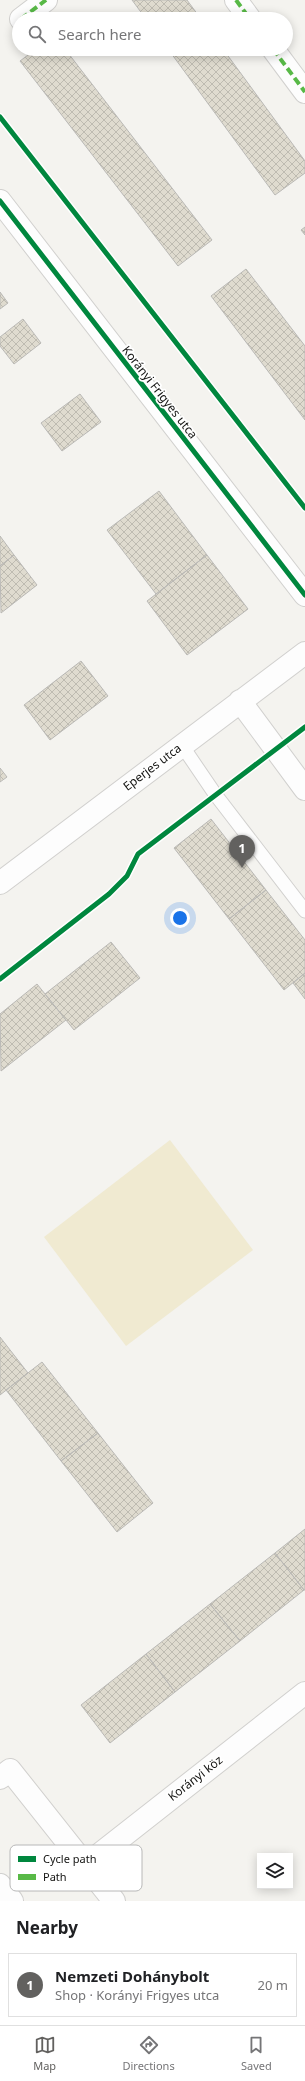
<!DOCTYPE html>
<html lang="en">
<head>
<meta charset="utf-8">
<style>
  :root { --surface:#fff; --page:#f6f6f6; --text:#202124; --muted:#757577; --line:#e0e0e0; --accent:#62615f }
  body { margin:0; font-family:"Noto Sans",sans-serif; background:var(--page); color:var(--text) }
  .controls { position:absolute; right:12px; bottom:12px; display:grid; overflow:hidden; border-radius:0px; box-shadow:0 2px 10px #0003 }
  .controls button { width:36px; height:36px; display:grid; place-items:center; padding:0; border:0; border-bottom:1px solid var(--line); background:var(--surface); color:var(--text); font:20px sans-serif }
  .you { position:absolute; left:180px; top:918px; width:14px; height:14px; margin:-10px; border:3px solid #fff; border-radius:50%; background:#1a73e8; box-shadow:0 0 0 6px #1a73e833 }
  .badge { display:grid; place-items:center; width:26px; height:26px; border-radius:50%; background:var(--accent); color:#fff; font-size:13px; font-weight:700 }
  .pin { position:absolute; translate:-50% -33px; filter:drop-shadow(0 1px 2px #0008) }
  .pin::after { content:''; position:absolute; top:21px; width:14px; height:12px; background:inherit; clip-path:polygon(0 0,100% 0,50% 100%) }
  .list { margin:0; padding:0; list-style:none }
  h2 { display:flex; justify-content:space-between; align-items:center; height:52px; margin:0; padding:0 16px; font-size:17px }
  h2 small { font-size:13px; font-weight:400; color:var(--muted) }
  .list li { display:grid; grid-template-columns:26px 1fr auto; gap:12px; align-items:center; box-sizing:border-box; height:64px; margin:0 8px 8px; padding:0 8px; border:1px solid var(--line); border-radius:0px }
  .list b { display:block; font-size:15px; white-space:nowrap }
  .list p { margin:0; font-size:13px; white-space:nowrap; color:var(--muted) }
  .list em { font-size:13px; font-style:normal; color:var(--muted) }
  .icon { flex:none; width:22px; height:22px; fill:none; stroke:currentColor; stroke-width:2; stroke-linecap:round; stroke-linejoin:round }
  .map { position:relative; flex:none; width:305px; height:1901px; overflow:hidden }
  .search { position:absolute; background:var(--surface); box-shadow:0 2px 10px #0003; left:12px; right:12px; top:12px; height:44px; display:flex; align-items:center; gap:10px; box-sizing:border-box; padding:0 14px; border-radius:22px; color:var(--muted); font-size:15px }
  .sheet { height:124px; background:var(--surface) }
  nav { display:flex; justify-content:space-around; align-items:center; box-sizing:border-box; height:56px; border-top:1px solid var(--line); background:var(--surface); font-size:11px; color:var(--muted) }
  nav a { display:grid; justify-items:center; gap:2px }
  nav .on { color:var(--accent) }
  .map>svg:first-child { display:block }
  .grass { fill:#f0ead1 }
  .building { fill:url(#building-cross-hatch); stroke:#bab9b6 }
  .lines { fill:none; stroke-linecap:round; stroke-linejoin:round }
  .service-casing { stroke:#d1d0ce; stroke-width:15 }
  .minor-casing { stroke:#d1d0ce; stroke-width:24 }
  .tertiary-casing { stroke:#d1d0ce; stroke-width:24 }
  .service { stroke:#fdfdfd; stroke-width:13 }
  .minor { stroke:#fdfdfd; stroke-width:22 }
  .tertiary { stroke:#fdfdfd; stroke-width:22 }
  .quiet { stroke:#58b947; stroke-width:4; stroke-dasharray:8 4; stroke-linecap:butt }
  .cycleway-casing { stroke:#fff; stroke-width:8 }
  .cycleway { stroke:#00873e; stroke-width:5 }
  .labels { text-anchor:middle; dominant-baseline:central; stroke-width:3.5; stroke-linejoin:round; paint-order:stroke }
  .street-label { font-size:12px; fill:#131311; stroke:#fff }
  .key { fill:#fff; stroke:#b8b8b8; stroke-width:1 }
  .key-label { font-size:11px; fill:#131311 }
</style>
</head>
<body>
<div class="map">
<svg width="305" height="1901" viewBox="0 0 305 1901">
  <defs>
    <pattern id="building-cross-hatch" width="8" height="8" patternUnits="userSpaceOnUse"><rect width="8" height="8" fill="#dfdbcf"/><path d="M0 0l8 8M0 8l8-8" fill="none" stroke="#bebbb1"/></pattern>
  </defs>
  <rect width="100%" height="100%" fill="#f4f3ef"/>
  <path class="grass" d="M170,1140L253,1250L126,1346L44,1237Z"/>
  <path class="building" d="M132,0H187L201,19H146Z
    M36,49H65L212,240L178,266L20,61Z
    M168,49H223L305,161V173L275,195Z
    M305,227V235L301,230Z
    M246,269L305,346V420L211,296Z
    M0,292L8,303L0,309Z
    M23,319L41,343L14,364L0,346V337Z
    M80,394L101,422L62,451L41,423Z
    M159,491L207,555L156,594L107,530Z
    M0,536L14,555L0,566Z
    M14,555L37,585L1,613L0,566Z
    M207,555L248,609L187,655L147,601Z
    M81,661L108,696L50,740L24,705Z
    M0,768L7,777L0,782Z
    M211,819L266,890L229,919L174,848Z
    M266,890L305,940V973L284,990L229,919Z
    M111,942L140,978L74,1030L45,994Z
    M305,973V999L293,983Z
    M37,984L66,1020L1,1071L0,1014Z
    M0,1337L28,1373L0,1395Z
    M42,1362L98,1433L61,1461L6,1390Z
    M98,1433L153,1503L117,1532L61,1461Z
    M305,1529V1590H304L275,1553Z
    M275,1553L304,1590L240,1641L210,1604Z
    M210,1604L240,1641L175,1692L146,1654Z
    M146,1654L175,1692L110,1743L81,1705Z"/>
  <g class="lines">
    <g class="service-casing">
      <path id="service" d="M181,744L215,794L305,911"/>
    </g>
    <g class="minor-casing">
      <path id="minor" d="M236,0L250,19
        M21,19L46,0
        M273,49L305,92
        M240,701L305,789
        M0,883L305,653
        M0,1778L10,1770L114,1901
        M86,1865L305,1693
        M0,1885L12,1901"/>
    </g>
    <g class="tertiary-casing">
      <path id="tertiary" d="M0,201L305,595"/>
    </g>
    <use href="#service" class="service"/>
    <use href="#minor" class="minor"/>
    <use href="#tertiary" class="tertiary"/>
    <path class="quiet" d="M236,0L250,19
      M21,19L46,0
      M273,49L305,92"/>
    <g class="cycleway-casing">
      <path id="cycleway" d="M0,117L305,508
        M0,201L305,595
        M0,979L109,894L127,876L138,854L305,727"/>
    </g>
    <use href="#cycleway" class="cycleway"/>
  </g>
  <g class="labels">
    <g class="street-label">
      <text transform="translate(160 392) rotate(52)">Korányi Frigyes utca</text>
      <text transform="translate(152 767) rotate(-37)">Eperjes utca</text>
      <text transform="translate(195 1778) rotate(-38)">Korányi köz</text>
    </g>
  </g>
  <rect x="10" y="1845" width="132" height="46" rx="6" class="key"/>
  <rect x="18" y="1856" width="18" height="6" fill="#00873e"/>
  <rect x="18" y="1874" width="18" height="6" fill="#58b947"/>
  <g class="key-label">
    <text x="43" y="1863">Cycle path</text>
    <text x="43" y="1881">Path</text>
  </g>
</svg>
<div class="controls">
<button><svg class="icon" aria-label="layers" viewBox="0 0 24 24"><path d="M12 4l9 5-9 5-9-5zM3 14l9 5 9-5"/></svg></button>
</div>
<div class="you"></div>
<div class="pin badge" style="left:242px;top:868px">1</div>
<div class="search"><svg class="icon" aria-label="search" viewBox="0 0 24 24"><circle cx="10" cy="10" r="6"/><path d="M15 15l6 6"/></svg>Search here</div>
</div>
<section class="sheet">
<h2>Nearby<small></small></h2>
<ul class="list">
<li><span class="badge">1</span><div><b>Nemzeti Dohánybolt</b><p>Shop · Korányi Frigyes utca</p></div><em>20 m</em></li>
</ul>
</section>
<nav>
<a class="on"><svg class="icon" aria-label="map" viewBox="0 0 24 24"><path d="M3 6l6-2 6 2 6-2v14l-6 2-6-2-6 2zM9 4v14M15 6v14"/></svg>Map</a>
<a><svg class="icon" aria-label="directions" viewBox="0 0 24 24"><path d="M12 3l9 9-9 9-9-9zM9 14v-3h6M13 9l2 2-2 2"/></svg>Directions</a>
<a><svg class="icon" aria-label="saved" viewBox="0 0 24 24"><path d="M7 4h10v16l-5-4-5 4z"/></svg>Saved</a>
</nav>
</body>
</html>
